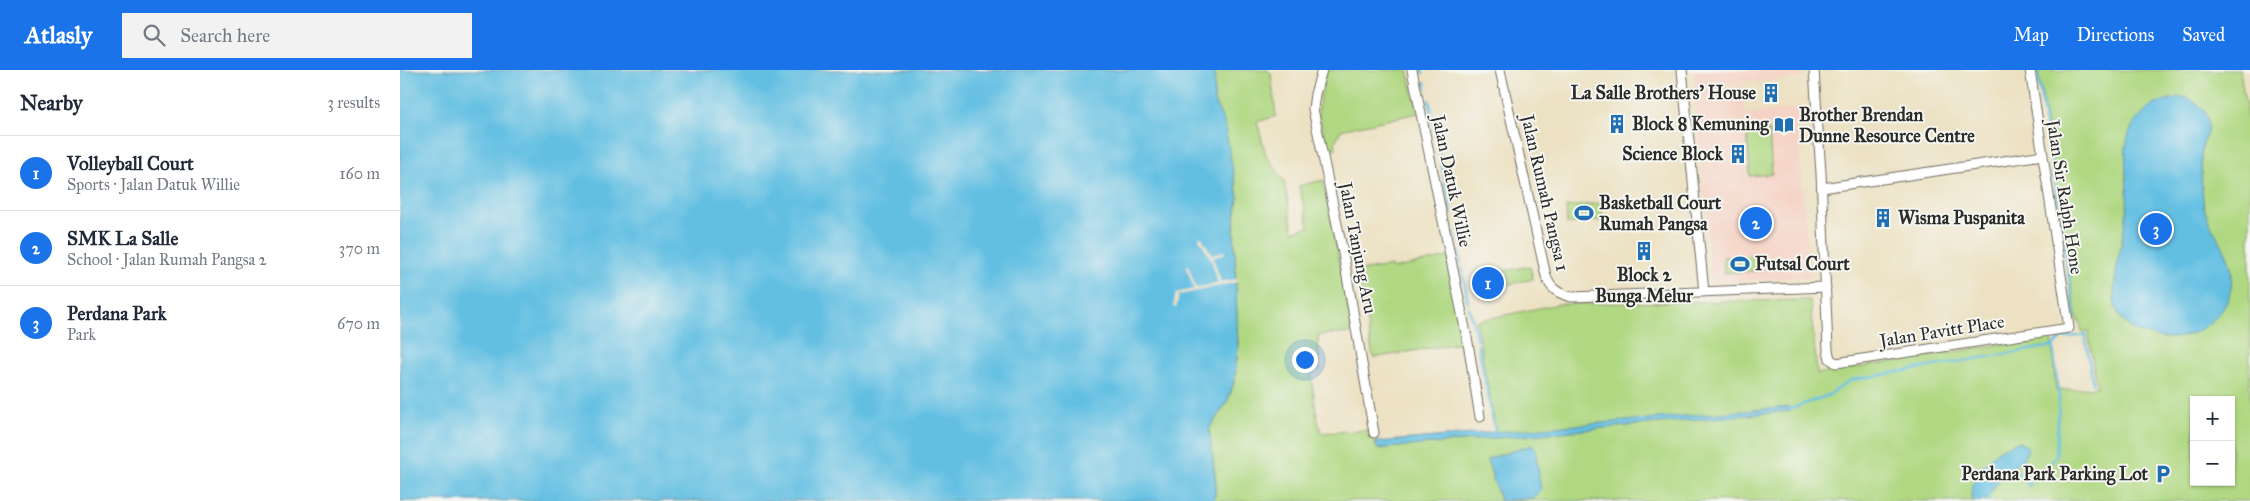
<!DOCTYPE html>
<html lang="en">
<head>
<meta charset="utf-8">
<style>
  :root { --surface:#fff; --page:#f2f2f3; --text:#1f2937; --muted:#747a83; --line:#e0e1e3; --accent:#1a73e8 }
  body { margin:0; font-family:"IM FELL Great Primer",serif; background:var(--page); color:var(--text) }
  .controls { position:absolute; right:15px; bottom:15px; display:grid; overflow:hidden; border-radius:0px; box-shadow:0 1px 4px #0004 }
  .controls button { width:45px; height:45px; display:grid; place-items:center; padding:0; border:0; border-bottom:1px solid var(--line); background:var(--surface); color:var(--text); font:25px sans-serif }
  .you { position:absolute; left:904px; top:289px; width:18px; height:18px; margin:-12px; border:4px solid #fff; border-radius:50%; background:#1a73e8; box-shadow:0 0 0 8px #1a73e833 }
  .badge { display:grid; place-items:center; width:32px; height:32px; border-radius:50%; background:var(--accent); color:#fff; font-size:16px; font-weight:700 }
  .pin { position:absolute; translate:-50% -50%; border:2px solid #fff; box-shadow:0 1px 5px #0006 }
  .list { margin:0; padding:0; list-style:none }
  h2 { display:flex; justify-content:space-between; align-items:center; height:65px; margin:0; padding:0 20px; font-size:21px }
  h2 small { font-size:16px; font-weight:400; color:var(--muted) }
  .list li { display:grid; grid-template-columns:32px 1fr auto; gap:15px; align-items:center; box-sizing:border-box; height:75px; padding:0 20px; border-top:1px solid var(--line) }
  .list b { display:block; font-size:19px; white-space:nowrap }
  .list p { margin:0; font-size:16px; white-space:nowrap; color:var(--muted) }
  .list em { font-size:16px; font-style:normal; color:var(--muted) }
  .icon { flex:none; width:28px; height:28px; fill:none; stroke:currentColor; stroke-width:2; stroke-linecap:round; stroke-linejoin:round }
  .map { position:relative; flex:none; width:1850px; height:431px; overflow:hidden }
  header { display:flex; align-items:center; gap:30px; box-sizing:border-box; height:70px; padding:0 25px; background:var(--accent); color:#fff }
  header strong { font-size:24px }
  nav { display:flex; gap:28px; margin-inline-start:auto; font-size:18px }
  .search { width:350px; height:45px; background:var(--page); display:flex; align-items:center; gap:12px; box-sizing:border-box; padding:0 18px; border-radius:0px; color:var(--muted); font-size:19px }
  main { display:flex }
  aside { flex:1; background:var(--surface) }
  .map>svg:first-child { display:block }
  .built { fill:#f5d2c3 }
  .green { fill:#b0d882; stroke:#6e8256; fill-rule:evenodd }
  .water { fill:#64bfe2; stroke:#487586 }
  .pier { fill:#ece1c2 }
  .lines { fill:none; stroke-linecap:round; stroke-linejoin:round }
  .stream { stroke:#64bfe2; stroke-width:2.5 }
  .minor-casing { stroke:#6f6b60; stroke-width:11 }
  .minor { stroke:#fff; stroke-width:9 }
  .labels { text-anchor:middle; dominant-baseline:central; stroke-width:4; stroke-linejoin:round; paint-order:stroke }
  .poi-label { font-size:18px; font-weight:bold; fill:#2b2b2b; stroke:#f6f6f2; text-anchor:start }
  .street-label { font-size:18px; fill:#2b2b2b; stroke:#f6f6f2 }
</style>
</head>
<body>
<header>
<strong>Atlasly</strong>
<div class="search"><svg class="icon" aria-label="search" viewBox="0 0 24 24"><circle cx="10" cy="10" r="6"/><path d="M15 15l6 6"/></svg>Search here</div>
<nav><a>Map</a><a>Directions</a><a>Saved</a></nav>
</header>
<main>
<aside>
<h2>Nearby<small>3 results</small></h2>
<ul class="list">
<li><span class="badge">1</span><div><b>Volleyball Court</b><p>Sports · Jalan Datuk Willie</p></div><em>160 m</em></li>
<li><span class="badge">2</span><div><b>SMK La Salle</b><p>School · Jalan Rumah Pangsa 2</p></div><em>370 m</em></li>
<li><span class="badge">3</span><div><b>Perdana Park</b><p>Park</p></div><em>670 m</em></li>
</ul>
</aside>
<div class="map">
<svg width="1850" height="431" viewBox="0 0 1850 431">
  <rect width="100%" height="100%" fill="#f6f6f2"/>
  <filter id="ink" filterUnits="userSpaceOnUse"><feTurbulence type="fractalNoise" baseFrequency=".02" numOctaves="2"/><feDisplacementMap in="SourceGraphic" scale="10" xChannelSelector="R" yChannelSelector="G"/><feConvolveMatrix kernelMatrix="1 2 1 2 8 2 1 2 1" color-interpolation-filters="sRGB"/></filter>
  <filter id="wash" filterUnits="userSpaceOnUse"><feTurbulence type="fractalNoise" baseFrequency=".0096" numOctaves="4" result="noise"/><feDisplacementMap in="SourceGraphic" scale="20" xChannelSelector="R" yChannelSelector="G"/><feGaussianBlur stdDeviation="1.12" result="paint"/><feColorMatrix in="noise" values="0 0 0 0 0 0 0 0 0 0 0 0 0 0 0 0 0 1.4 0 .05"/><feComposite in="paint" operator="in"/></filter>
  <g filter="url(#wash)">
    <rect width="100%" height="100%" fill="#ece1c2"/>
    <path class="built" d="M1293,0H1402L1403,8L1295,17Z
      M1343,15L1345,44L1399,37L1401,99L1410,207L1311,213L1295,19Z"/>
    <path class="green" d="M815,0H868L871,4L876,46L857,52L866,85L884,111L893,161L909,157L899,116L923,110L953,263L918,265L920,300L911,304L916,342L921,363L970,360L977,378L1097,367L1076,251L1159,234L1410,230L1417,304L1651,266L1656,321L1697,317L1688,262H1682L1680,251H1677L1638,0H1840L1850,66V431H814L816,414L809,359L827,332L834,312L838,279L834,156L838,127L824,53L814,31ZM1794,330H1831V412H1794Z
      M926,0H1008L1018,43L941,60L935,72L936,78L927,81L918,39Z
      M1369,60L1372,104L1350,106L1347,62Z
      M1201,133L1203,150L1167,154L1166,137Z
      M1356,185L1357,201L1324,203L1323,187Z
      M1048,187L1065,272L973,288L958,201L991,196L992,199Z
      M1130,196L1133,209L1101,216L1099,202Z
      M1098,203L1100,216L1076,222L1075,211Z"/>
    <path class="water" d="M0,0H815L814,31L824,52L838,127L834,156L838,279L834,312L827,332L809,359L816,414L814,431H0Z
      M1783,27C1800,32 1812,44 1807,63C1806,67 1803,72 1802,77C1800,91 1802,115 1803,130C1806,163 1838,181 1831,218C1828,232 1824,240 1813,250C1800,262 1784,269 1765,268C1750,267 1727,261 1720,246C1717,241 1714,233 1714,228C1714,200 1724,166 1727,138C1729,114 1720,81 1731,59C1742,38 1760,29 1783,27Z
      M1390,337L1391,341L977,379L976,372Z
      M1619,372L1628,377C1626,393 1613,394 1604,404C1597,412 1591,422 1585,431H1573L1571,428C1571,402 1594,378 1619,372Z
      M1132,375L1135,377L1141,420L1134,428L1100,431L1087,389Z"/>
    <path class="pier" d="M801,166L812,185L824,181L825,183L813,188L821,212L837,209V212L779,225L776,238L773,237L776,223L794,219L786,196L788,195L796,218L818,213L811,189L799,168Z"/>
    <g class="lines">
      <path class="stream" d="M1022,0L1023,3
        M1637,0L1675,248
        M1025,12L1026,17
        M1029,30L1036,65
        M1038,77L1051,143
        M1054,162L1056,173
        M1058,181L1061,193
        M1062,198L1068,232
        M1069,238L1071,247
        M1072,248L1077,269
        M1078,275L1095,361
        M1390,339L1429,325L1451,310L1653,276L1662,268L1685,265L1693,314
        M1613,397L1629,416L1656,387L1659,327L1653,276
        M1589,424L1590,431"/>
    </g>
  </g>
  <g filter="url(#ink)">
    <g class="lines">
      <g class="minor-casing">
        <path id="minor" d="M922,0L915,24L913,39L943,183L974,363
          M1012,0L1068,273L1080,347
          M1100,0L1146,206C1150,219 1159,224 1172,227L1426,217
          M1282,0L1304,222
          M1414,0L1421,103L1428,280L1430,289L1436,293L1669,258L1630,0
          M1422,118L1643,85"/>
      </g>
      <use href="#minor" class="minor"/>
    </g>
  </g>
  <defs>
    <g id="building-bare" transform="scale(1.5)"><path d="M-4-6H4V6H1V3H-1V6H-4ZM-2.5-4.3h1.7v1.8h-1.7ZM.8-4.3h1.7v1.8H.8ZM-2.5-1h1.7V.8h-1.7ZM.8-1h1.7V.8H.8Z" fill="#1f6fb2" stroke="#f6f6f2" stroke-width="2.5" paint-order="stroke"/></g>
    <g id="library-bare" transform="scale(1.5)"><path d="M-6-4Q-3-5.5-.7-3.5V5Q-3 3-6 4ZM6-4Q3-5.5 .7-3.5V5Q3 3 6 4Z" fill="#1f6fb2" stroke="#f6f6f2" stroke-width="2.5" paint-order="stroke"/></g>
    <g id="stadium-bare" transform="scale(1.5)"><path d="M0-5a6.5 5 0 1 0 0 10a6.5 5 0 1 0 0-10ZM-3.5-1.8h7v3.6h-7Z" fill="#1f6fb2" stroke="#f6f6f2" stroke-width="2.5" paint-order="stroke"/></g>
    <g id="parking-bare" transform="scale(1.5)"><path d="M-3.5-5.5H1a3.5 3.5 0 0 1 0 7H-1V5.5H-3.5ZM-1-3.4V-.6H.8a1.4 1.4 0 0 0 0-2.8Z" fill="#1f6fb2" stroke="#f6f6f2" stroke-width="2.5" paint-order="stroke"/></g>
  </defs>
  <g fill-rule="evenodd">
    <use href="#building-bare" x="1371" y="23"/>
    <use href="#building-bare" x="1217" y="54"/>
    <use href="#library-bare" x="1384" y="55"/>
    <use href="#building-bare" x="1338" y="84"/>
    <use href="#stadium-bare" x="1184" y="143"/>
    <use href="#building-bare" x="1483" y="148"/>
    <use href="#building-bare" x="1244" y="181"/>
    <use href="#stadium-bare" x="1340" y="194"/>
    <use href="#parking-bare" x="1763" y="404"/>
  </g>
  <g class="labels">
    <g class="poi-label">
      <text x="1356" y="23" text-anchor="end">La Salle Brothers' House</text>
      <text x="1399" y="45">Brother Brendan<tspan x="1399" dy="21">Dunne Resource Centre</tspan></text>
      <text x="1232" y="54">Block 8 Kemuning</text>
      <text x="1323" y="84" text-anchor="end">Science Block</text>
      <text x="1199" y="133">Basketball Court<tspan x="1199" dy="21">Rumah Pangsa</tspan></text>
      <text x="1498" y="148">Wisma Puspanita</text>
      <text x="1355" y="194">Futsal Court</text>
      <text x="1244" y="205" text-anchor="middle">Block 2<tspan x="1244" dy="21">Bunga Melur</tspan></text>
      <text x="1748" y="404" text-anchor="end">Perdana Park Parking Lot</text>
    </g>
    <g class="street-label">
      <text transform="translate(1052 111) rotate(78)">Jalan Datuk Willie</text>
      <text transform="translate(1145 123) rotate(77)">Jalan Rumah Pangsa 1</text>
      <text transform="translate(1665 127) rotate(81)">Jalan Sir Ralph Hone</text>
      <text transform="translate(958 178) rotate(79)">Jalan Tanjung Aru</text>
      <text transform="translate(1542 261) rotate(-9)">Jalan Pavitt Place</text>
    </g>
  </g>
</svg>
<div class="controls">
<button>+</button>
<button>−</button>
</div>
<div class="you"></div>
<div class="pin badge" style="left:1088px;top:213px">1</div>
<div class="pin badge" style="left:1356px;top:153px">2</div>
<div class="pin badge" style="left:1756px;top:159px">3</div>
</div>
</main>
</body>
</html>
